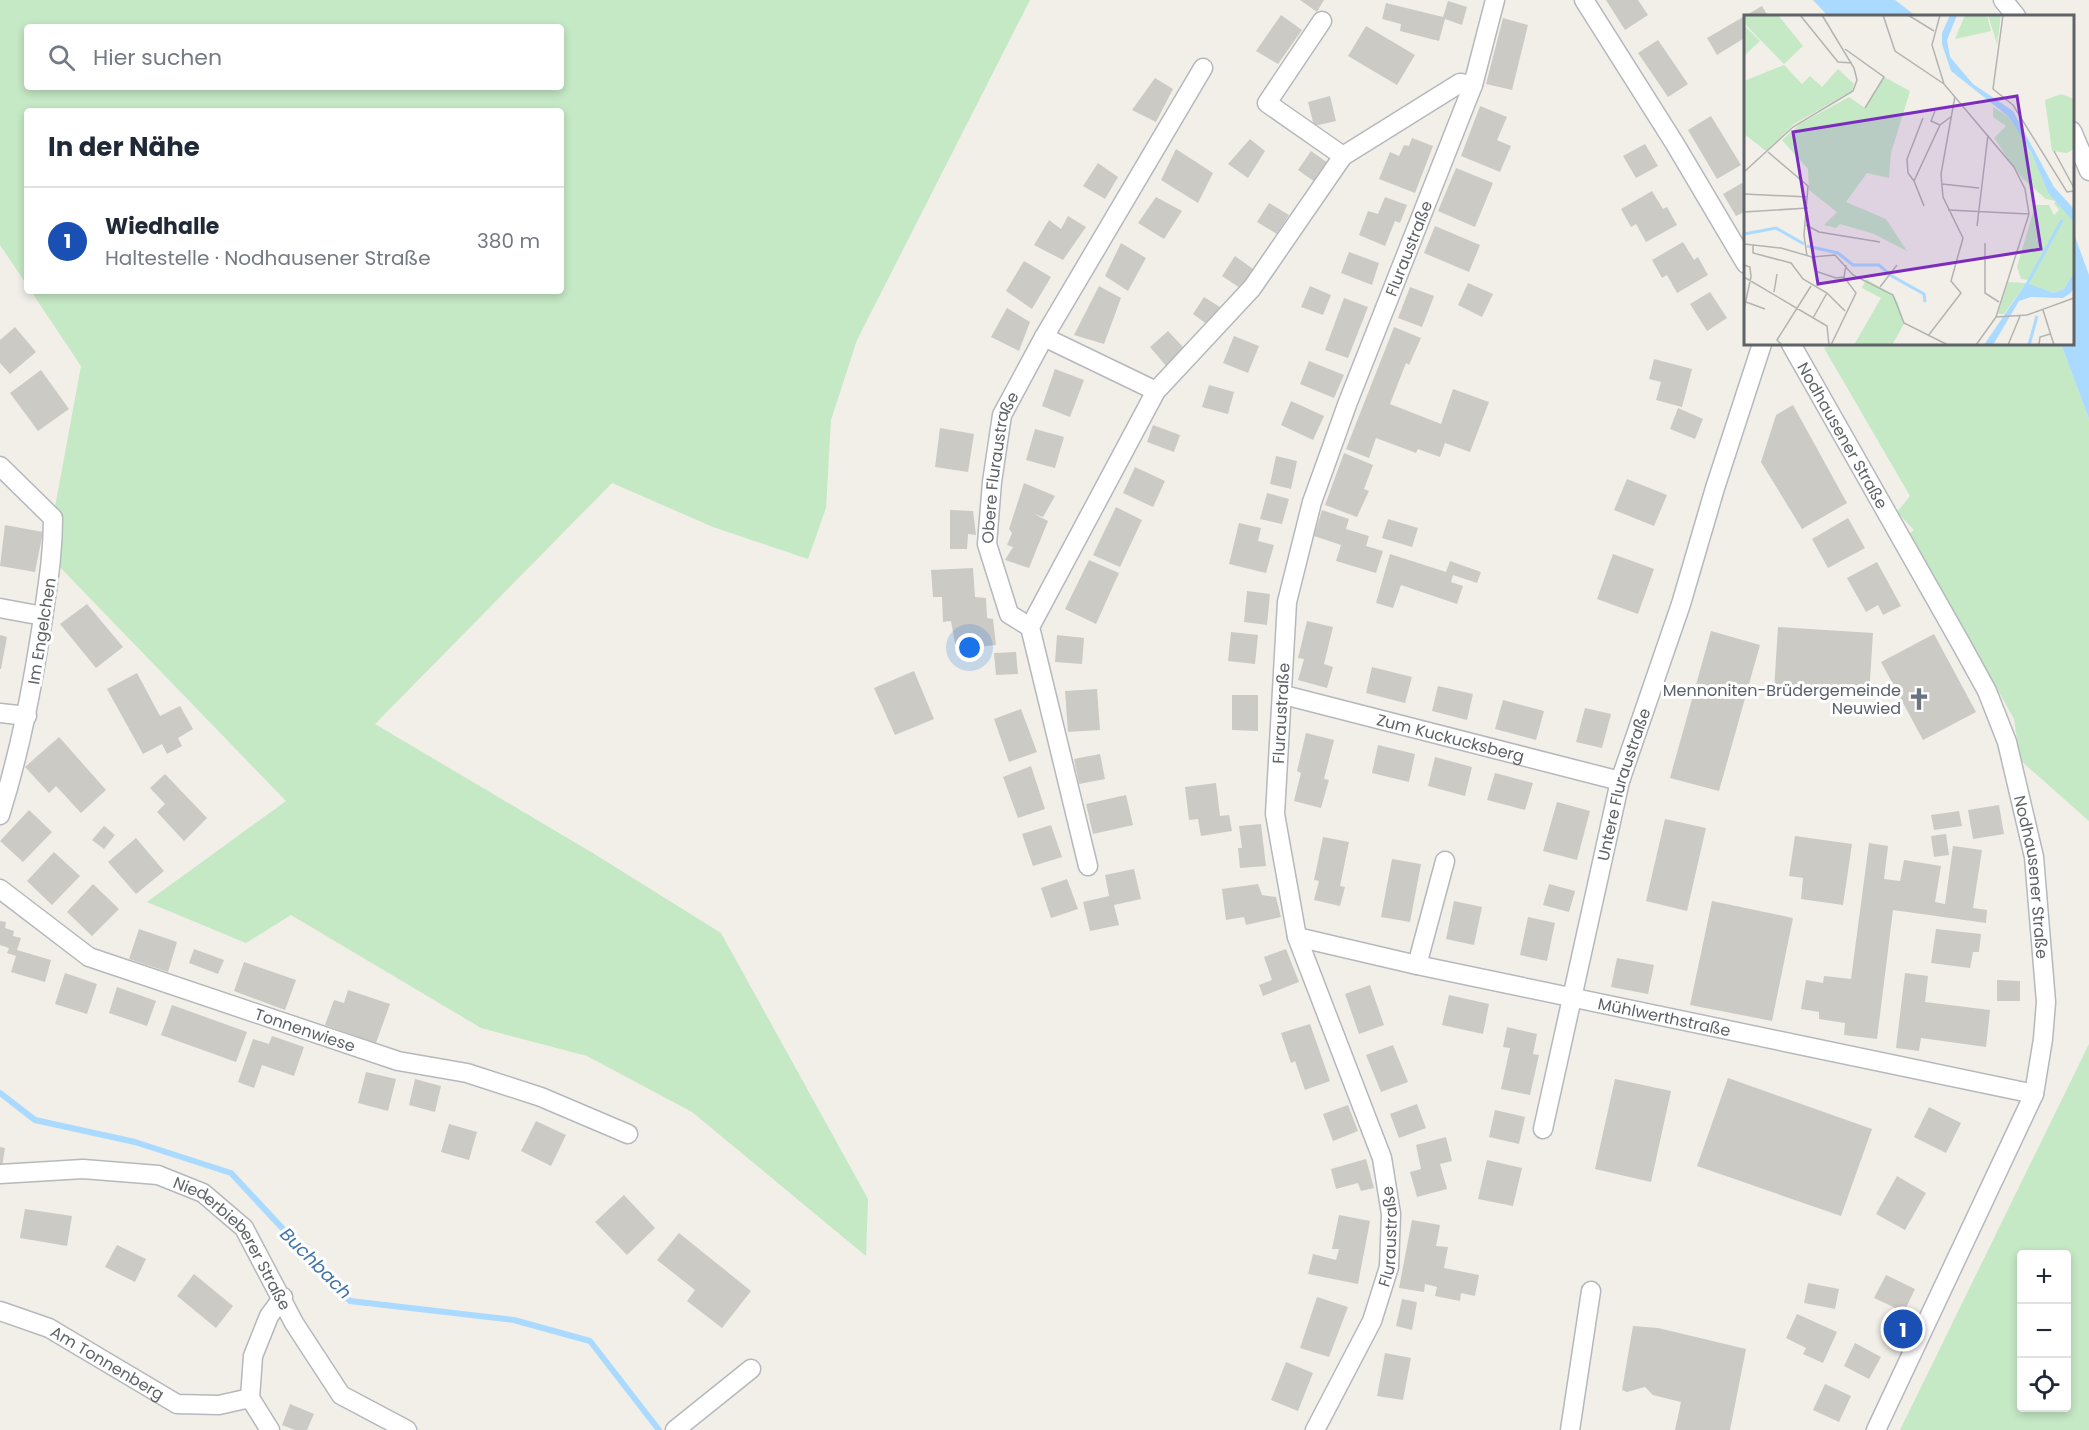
<!DOCTYPE html>
<html lang="de">
<head>
<meta charset="utf-8">
<style>
  :root { --surface:#fff; --page:#f6f6f7; --text:#1f2937; --muted:#747a83; --line:#e0e1e3; --accent:#ea4335 }
  body { margin:0; font-family:Poppins,sans-serif; background:var(--page); color:var(--text) }
  .controls { position:absolute; right:18px; bottom:18px; display:grid; overflow:hidden; border-radius:6px; box-shadow:0 3px 9px #0003 }
  .controls button { width:54px; height:54px; display:grid; place-items:center; padding:0; border:0; border-bottom:2px solid var(--line); background:var(--surface); color:var(--text); font:30px sans-serif }
  .you { position:absolute; left:970px; top:648px; width:21px; height:21px; margin:-15px; border:4px solid #fff; border-radius:50%; background:#1a73e8; box-shadow:0 0 0 9px #1a73e833 }
  .badge { display:grid; place-items:center; width:39px; height:39px; border-radius:50%; background:var(--accent); color:#fff; font-size:20px; font-weight:700 }
  .pin { position:absolute; translate:-50% -50%; border:3px solid #fff; box-shadow:0 2px 6px #0006 }
  .list { margin:0; padding:0; list-style:none }
  h2 { display:flex; justify-content:space-between; align-items:center; height:78px; margin:0; padding:0 24px; font-size:26px }
  h2 small { font-size:20px; font-weight:400; color:var(--muted) }
  .list li { display:grid; grid-template-columns:39px 1fr auto; gap:18px; align-items:center; box-sizing:border-box; height:108px; padding:0 24px; border-top:2px solid var(--line) }
  .list b { display:block; font-size:22px; white-space:nowrap }
  .list p { margin:0; font-size:20px; white-space:nowrap; color:var(--muted) }
  .list em { font-size:20px; font-style:normal; color:var(--muted) }
  .icon { flex:none; width:33px; height:33px; fill:none; stroke:currentColor; stroke-width:2; stroke-linecap:round; stroke-linejoin:round }
  .map { position:relative; flex:none; width:2089px; height:1430px; overflow:hidden }
  .search { position:absolute; background:var(--surface); box-shadow:0 3px 9px #0003; left:24px; top:24px; width:540px; height:66px; display:flex; align-items:center; gap:15px; box-sizing:border-box; padding:0 21px; border-radius:6px; color:var(--muted); font-size:22px }
  .panel { position:absolute; background:var(--surface); box-shadow:0 3px 9px #0003; left:24px; top:108px; width:540px; height:186px; border-radius:6px }
  .map>svg:first-child { display:block }
  .green { fill:#c5e8c5; fill-rule:evenodd }
  .water { fill:#aadaff }
  .lines { fill:none; stroke-linecap:round; stroke-linejoin:round }
  .stream { stroke:#aadaff; stroke-width:6 }
  .building { fill:#cccac5 }
  .minor-casing { stroke:#b5b8bc; stroke-width:21 }
  .minor { stroke:#fff; stroke-width:18 }
  .labels { text-anchor:middle; dominant-baseline:central; stroke-width:6; stroke-linejoin:round; paint-order:stroke }
  .street-label { font-size:16px; fill:#5f6368; stroke:#fff }
  .worship-label { font-size:16px; fill:#5b616d; stroke:#fff; text-anchor:end }
  .water-label { font-size:18px; font-style:italic; fill:#4174aa; stroke:#fff }
  .inset-river { fill:none; stroke:#aadaff; stroke-width:3 }
  .inset-road { fill:none; stroke:#b3b3b1; stroke-width:1.5 }
  .view { fill:#7b2cbf; fill-opacity:0.15; stroke:#7b2cbf; stroke-width:3 }
  .inset-edge { fill:none; stroke:#5f6368; stroke-width:3 }
</style>
</head>
<body>
<div class="map">
<svg width="2089" height="1430" viewBox="0 0 2089 1430">
  <rect width="100%" height="100%" fill="#f1efe8"/>
  <path class="green" d="M0,0H1030L857,340L831,420L826,508L808,559L713,527L612,483L375,724L596,855L721,933L868,1199L866,1256L692,1112L587,1056L481,1028L291,915L246,943L147,902L286,801L53,560V518L81,366L31,291H561V111H27V285L0,245ZM27,27H561V87H27Z
    M1833,344H2061L2089,419V821L2020,760L2014,719L1910,533L1914,530L1897,512L1910,496L1824,348Z
    M2089,1044V1430H1900ZM2066,1254V1408H2022V1254Z"/>
  <path class="water" d="M1813,0H1895L1916,16H1828Z
    M2073,231L2089,275V419L2061,344H2072Z"/>
  <g class="lines">
    <path class="stream" d="M0,1093L35,1120L135,1142L231,1173L350,1301L514,1320L590,1341L659,1430"/>
  </g>
  <path class="building" d="M1300,0H1324L1317,12Z
    M1606,0H1638L1648,15L1625,30Z
    M1448,1L1467,7L1462,25L1445,19L1439,41L1400,31L1401,24L1382,19L1386,3L1443,17Z
    M1762,6L1768,16H1746V37L1717,55L1707,38Z
    M1281,15L1302,30L1278,64L1256,51Z
    M1503,18L1528,25L1512,90L1486,84Z
    M1366,26L1415,55L1397,85L1348,56Z
    M1658,40L1688,84L1668,97L1638,53Z
    M1155,78L1173,89L1156,122L1132,110Z
    M1330,96L1336,121L1314,126L1308,102Z
    M1480,106L1507,117L1497,140L1511,146L1500,172L1461,156Z
    M1711,116L1741,165L1717,179L1688,130Z
    M1412,138L1433,146L1415,193L1379,179L1390,152L1399,156L1404,145L1409,146Z
    M1250,139L1265,151L1248,178L1228,164Z
    M1645,144L1658,166L1636,178L1623,156Z
    M1176,149L1213,173L1198,203L1161,180Z
    M1311,151L1328,163L1315,182L1298,170Z
    M1098,163L1118,177L1105,199L1083,186Z
    M1456,168L1493,183L1475,227L1438,211Z
    M1742,183L1746,189V211L1736,216L1723,194Z
    M1652,191L1663,209L1667,207L1677,225L1646,242L1636,224L1631,227L1621,209Z
    M1156,197L1182,211L1164,239L1138,223Z
    M1385,197L1407,205L1400,223L1395,221L1385,246L1359,235L1368,211L1378,214Z
    M1269,203L1289,215L1277,234L1257,222Z
    M1068,216L1086,227L1063,260L1034,245L1049,220L1061,229Z
    M1435,226L1480,245L1469,272L1424,253Z
    M1683,242L1694,260L1698,257L1708,275L1677,293L1667,275L1662,278L1652,260Z
    M1121,243L1146,258L1128,291L1105,276Z
    M1349,252L1379,263L1372,285L1341,273Z
    M1235,256L1253,269L1240,288L1222,276Z
    M1024,261L1051,277L1032,309L1006,291Z
    M1468,283L1493,294L1482,317L1458,305Z
    M1099,286L1121,298L1104,344L1074,335Z
    M1310,286L1331,295L1323,315L1301,307Z
    M1410,287L1434,296L1422,327L1398,318Z
    M1710,292L1727,318L1707,331L1690,304Z
    M1204,297L1220,307L1208,325L1193,314Z
    M1344,298L1368,307L1348,358L1325,350Z
    M1007,308L1030,322L1019,351L991,337Z
    M15,327L36,352L10,374L0,363V340Z
    M1394,327L1421,338L1409,365L1406,363L1390,404L1441,424L1453,389L1489,402L1470,452L1445,443L1440,457L1418,449L1416,453L1376,438L1369,458L1346,449Z
    M1168,331L1185,349L1166,366L1150,347Z
    M1234,336L1259,346L1248,373L1223,363Z
    M1654,359L1692,369L1682,407L1656,400L1661,382L1649,379Z
    M1309,361L1344,375L1334,398L1300,384Z
    M1055,369L1084,380L1070,417L1042,406Z
    M41,370L69,409L38,431L10,393Z
    M1209,385L1234,392L1228,414L1202,407Z
    M1291,401L1324,416L1313,440L1281,425Z
    M1793,405L1847,503L1802,529L1761,462L1776,415Z
    M1678,408L1703,419L1695,439L1670,429Z
    M1153,425L1180,435L1174,452L1147,442Z
    M940,428L974,434L968,472L935,467Z
    M1035,429L1064,437L1055,468L1026,460Z
    M1344,453L1373,465L1364,489L1369,491L1357,517L1325,505Z
    M1276,456L1297,461L1291,489L1270,484Z
    M1135,467L1165,481L1153,507L1123,493Z
    M1627,479L1667,495L1654,526L1614,510Z
    M1024,483L1055,496L1043,517L1034,514L1048,521L1029,568L1005,560L1013,547L1007,545L1012,533L1009,529Z
    M1267,493L1289,499L1282,524L1260,519Z
    M1116,507L1142,520L1120,567L1093,555Z
    M950,510L973,511L976,535L968,534L967,549H950Z
    M1322,510L1349,519L1346,529L1369,536L1366,546L1383,551L1376,573L1336,561L1341,545L1314,536Z
    M1848,518L1865,548L1828,568L1812,539Z
    M1388,519L1418,528L1412,547L1382,538Z
    M1239,523L1261,528L1258,541L1274,545L1266,573L1229,564Z
    M5,525L43,532L35,572L0,566Z
    M1390,554L1446,572L1450,561L1481,572L1477,583L1453,575L1451,582L1463,586L1457,604L1401,585L1393,608L1376,603Z
    M1613,554L1654,569L1638,614L1597,599Z
    M1089,560L1119,573L1096,624L1065,609Z
    M1877,562L1901,606L1883,615L1878,605L1866,612L1847,578Z
    M973,568L975,597L986,598L987,618L993,619L996,645L956,649L951,621L943,622L942,597H933L931,570Z
    M1247,591L1270,594L1267,625L1244,622Z
    M87,604L123,647L96,668L60,624Z
    M1307,621L1333,627L1324,664L1333,667L1327,688L1298,680L1304,659L1298,658Z
    M1778,627L1873,633L1869,696L1774,690Z
    M1711,631L1760,645L1719,791L1670,778Z
    M1231,632L1258,635L1255,664L1228,661Z
    M1934,634L1976,712L1923,740L1881,662Z
    M0,635L7,637L1,669H0Z
    M1057,635L1084,638L1082,664L1055,662Z
    M1016,652L1018,674L996,675L994,653Z
    M1372,667L1412,677L1405,703L1366,693Z
    M914,671L934,719L895,735L874,688Z
    M137,673L160,716L180,706L193,729L178,738L182,746L167,754L162,744L143,754L107,689Z
    M1438,686L1473,694L1467,720L1432,711Z
    M1097,689L1100,730L1068,732L1065,691Z
    M1232,695H1258V731L1232,730Z
    M1503,700L1544,711L1536,740L1495,729Z
    M1585,708L1611,714L1602,748L1576,742Z
    M1021,709L1037,752L1009,762L994,719Z
    M1306,733L1334,740L1324,779L1329,780L1321,808L1294,801L1301,773L1297,771Z
    M59,737L106,790L81,813L56,786L49,793L25,767Z
    M1378,745L1415,754L1409,782L1372,773Z
    M1100,754L1105,779L1079,784L1074,759Z
    M1435,757L1472,767L1465,796L1428,786Z
    M1031,766L1045,809L1018,818L1003,777Z
    M1495,773L1533,783L1525,810L1487,800Z
    M165,774L207,818L184,841L157,812L165,804L150,788Z
    M1216,783L1220,816L1229,815L1232,831L1201,836L1198,819L1189,820L1185,787Z
    M1126,795L1133,825L1093,834L1086,804Z
    M1557,802L1590,811L1577,860L1543,851Z
    M1999,805L2004,834L1973,839L1968,810Z
    M29,810L52,832L23,862L0,841Z
    M1959,811L1962,826L1934,830L1931,815Z
    M1665,819L1706,828L1687,911L1646,901Z
    M1261,824L1266,866L1240,868L1238,848H1242L1239,826Z
    M1051,825L1062,857L1033,866L1022,834Z
    M104,826L115,835L104,849L92,840Z
    M1946,834L1949,855L1934,857L1931,836Z
    M1795,836L1852,844L1843,905L1801,899L1803,878L1789,876Z
    M1323,837L1349,842L1340,886L1345,887L1340,906L1314,900L1319,881L1314,880Z
    M136,838L164,871L136,894L108,862Z
    M1869,843L1888,846L1884,879L1900,881L1904,860L1941,866L1935,902L1945,904L1953,846L1982,850L1973,908L1987,910L1986,923L1893,910L1877,1039L1844,1035L1845,1023L1819,1019V1012L1801,1009L1806,980L1823,983L1824,976L1851,979Z
    M54,852L80,876L52,905L27,881Z
    M1392,859L1421,864L1410,922L1381,917Z
    M1134,869L1141,899L1114,905L1119,925L1090,931L1083,902L1109,896L1105,875Z
    M1067,879L1078,909L1051,918L1041,888Z
    M93,884L119,909L92,936L67,912Z
    M1258,884L1262,895L1276,897L1281,917L1246,925L1244,917L1226,920L1222,889Z
    M1549,884L1575,891L1569,912L1543,905Z
    M1454,901L1482,907L1474,945L1446,939Z
    M1712,901L1793,918L1772,1021L1690,1005Z
    M1528,917L1555,923L1547,961L1520,955Z
    M0,921L6,922L5,928L14,931L13,936L21,938L17,950L51,960L45,982L11,972L16,956L7,953L9,948L0,945Z
    M139,929L177,942L168,972L129,959Z
    M1936,929L1981,934L1979,952H1973L1970,968L1931,963Z
    M194,949L224,960L218,974L189,963Z
    M1286,949L1299,982L1263,996L1259,985L1272,980L1264,957Z
    M1617,958L1654,965L1648,994L1611,987Z
    M244,962L296,980L285,1010L234,991Z
    M65,973L97,984L87,1014L55,1004Z
    M1905,973L1928,976L1925,1002L1990,1010L1986,1047L1921,1038L1919,1051L1896,1048Z
    M1997,980L2020,981V1001H1997Z
    M1370,985L1384,1025L1359,1034L1345,994Z
    M117,987L156,1001L147,1026L109,1013Z
    M348,990L390,1004L376,1043L325,1025L334,1000L344,1003Z
    M1449,995L1489,1004L1483,1034L1442,1025Z
    M172,1005L247,1032L236,1062L161,1035Z
    M1310,1024L1330,1081L1305,1090L1295,1061L1291,1063L1281,1033Z
    M1507,1027L1537,1034L1533,1054L1539,1055L1530,1095L1501,1089L1510,1048L1503,1047Z
    M272,1036L304,1047L294,1076L262,1065L254,1088L238,1082L253,1039L269,1044Z
    M1393,1045L1408,1082L1381,1092L1366,1055Z
    M366,1072L396,1079L388,1111L358,1103Z
    M1728,1078L1872,1129L1841,1216L1697,1166Z
    M415,1079L441,1086L435,1112L409,1105Z
    M1615,1079L1671,1091L1651,1182L1595,1169Z
    M1417,1104L1426,1128L1399,1138L1390,1114Z
    M1348,1105L1358,1131L1333,1141L1323,1114Z
    M1929,1107L1961,1123L1946,1153L1914,1137Z
    M1495,1110L1525,1117L1519,1144L1489,1137Z
    M536,1121L566,1135L551,1166L521,1151Z
    M449,1124L477,1132L469,1160L441,1152Z
    M1446,1137L1452,1161L1440,1164L1447,1189L1417,1197L1410,1172L1421,1169L1416,1145Z
    M0,1147L5,1148L2,1167L0,1166Z
    M1366,1159L1374,1188L1361,1191L1358,1183L1336,1189L1331,1169Z
    M1487,1160L1522,1168L1513,1206L1478,1199Z
    M1897,1176L1926,1193L1905,1230L1876,1214Z
    M624,1195L655,1228L627,1255L595,1222Z
    M25,1209L72,1216L67,1246L20,1238Z
    M1339,1215L1370,1221L1358,1284L1308,1274L1313,1254L1336,1260L1339,1249H1332Z
    M1412,1220L1440,1225L1436,1246L1448,1247L1444,1268L1479,1275L1475,1296L1461,1293L1460,1301L1435,1296L1437,1287L1425,1284L1424,1292L1399,1288Z
    M679,1233L751,1291L722,1328L687,1301L695,1290L657,1260Z
    M117,1245L146,1259L135,1282L105,1267Z
    M194,1274L233,1306L216,1328L177,1296Z
    M1886,1275L1915,1289L1904,1312L1874,1298Z
    M1808,1283L1839,1289L1835,1309L1804,1303Z
    M1317,1297L1348,1307L1329,1357L1300,1348Z
    M1402,1299L1417,1302L1412,1330L1396,1326Z
    M1797,1314L1837,1332L1823,1363L1803,1354L1806,1348L1786,1338Z
    M1633,1326L1658,1328L1746,1349L1730,1430H1675L1681,1402L1653,1395L1645,1387L1627,1392L1622,1390Z
    M1855,1343L1881,1357L1869,1379L1844,1366Z
    M1385,1353L1411,1358L1403,1400L1377,1396Z
    M1286,1362L1313,1373L1298,1411L1271,1400Z
    M1825,1384L1851,1396L1839,1422L1813,1410Z
    M290,1404L314,1414L307,1430H295L282,1425Z"/>
  <g class="lines">
    <g class="minor-casing">
      <g id="minor">
        <path d="M1584,0L1675,144L1746,264"/>
        <path d="M2003,0L2016,16"/>
        <path d="M1322,21L1267,103L1343,156"/>
        <path d="M2072,131L2089,171"/>
        <path d="M1044,337L1156,391"/>
        <path id="s1" d="M1791,344L1960,642L1987,691L2007,742L2034,857L2046,1002L2043,1039L2034,1094L1876,1430"/>
        <path d="M0,466L53,518C53,554 48,583 43,618C32,688 21,748 0,815"/>
        <path d="M0,608L43,616"/>
        <path id="s2" d="M1030,627L1009,614L987,544L992,482L1002,415L1044,337L1203,68"/>
        <path id="s3" d="M1284,695L1620,781"/>
        <path d="M0,713L27,716"/>
        <path d="M1088,866L1030,627L1156,391L1252,288L1343,156L1460,83L1473,85"/>
        <path id="s4" d="M0,889L89,957L398,1061L467,1073L541,1097L628,1134"/>
        <path id="s5" d="M1297,937L1417,965L2034,1094"/>
        <path d="M1417,965L1445,861"/>
        <path id="s6" d="M1543,1129L1620,781L1681,604L1715,488L1762,344"/>
        <path id="s7" d="M0,1174L83,1169L158,1175L203,1193L244,1228L294,1323L341,1395L407,1430"/>
        <path id="s8" d="M0,1311L49,1328L177,1404L219,1405L250,1398"/>
        <path d="M270,1430L250,1398L253,1356L269,1316L283,1297"/>
        <path d="M675,1430L751,1369"/>
        <path id="s9" d="M1315,1430L1372,1321L1389,1267L1391,1214L1382,1158L1297,937L1275,814L1287,602L1312,502L1348,402L1473,85L1495,0"/>
        <path d="M1570,1430L1591,1291"/>
      </g>
    </g>
    <use href="#minor" class="minor"/>
  </g>
  <defs>
    <g id="church-bare" transform="scale(1.8)"><path d="M-1.2-6h2.4v3.5h3.3v2.4h-3.3V6h-2.4V-.1h-3.3v-2.4h3.3Z" fill="#6b7280" stroke="#fff" stroke-width="2.5" paint-order="stroke"/></g>
  </defs>
  <g fill-rule="evenodd">
    <use href="#church-bare" x="1919" y="699"/>
  </g>
  <g class="labels">
    <g class="street-label">
      <text stroke="none"><textPath href="#s9" startOffset="1238">Fluraustraße</textPath></text>
      <text stroke="none"><textPath href="#s1" startOffset="105">Nodhausener Straße</textPath></text>
      <text stroke="none"><textPath href="#s2" startOffset="176">Obere Fluraustraße</textPath></text>
      <text transform="translate(42 631) rotate(-81)">Im Engelchen</text>
      <text stroke="none"><textPath href="#s9" startOffset="752">Fluraustraße</textPath></text>
      <text stroke="none"><textPath href="#s3" startOffset="172">Zum Kuckucksberg</textPath></text>
      <text stroke="none"><textPath href="#s6" startOffset="354">Untere Fluraustraße</textPath></text>
      <text stroke="none"><textPath href="#s1" startOffset="591">Nodhausener Straße</textPath></text>
      <text stroke="none"><textPath href="#s5" startOffset="376">Mühlwerthstraße</textPath></text>
      <text stroke="none"><textPath href="#s4" startOffset="340">Tonnenwiese</textPath></text>
      <text stroke="none"><textPath href="#s9" startOffset="210">Fluraustraße</textPath></text>
      <text stroke="none"><textPath href="#s7" startOffset="264">Niederbieberer Straße</textPath></text>
      <text stroke="none"><textPath href="#s8" startOffset="120">Am Tonnenberg</textPath></text>
    </g>
    <g class="worship-label">
      <text x="1901" y="690">Mennoniten-Brüdergemeinde<tspan x="1901" dy="18">Neuwied</tspan></text>
    </g>
    <g class="water-label">
      <text transform="translate(316 1263) rotate(45)">Buchbach</text>
    </g>
  </g>
  <g transform="translate(1744 15)">
    <rect width="330" height="330" fill="#f1efe8"/>
    <path d="M0,0H34L59,31L40,49L0,8ZM221,0H243L247,16L211,24ZM244,0H257L253,29ZM0,10L16,26L0,41ZM40,50L58,69L66,61L78,72L94,54L110,69L108,76L50,109L22,136L0,119V66ZM140,62L166,76L147,138L145,163L123,158L102,187L142,204L163,236L130,219L96,209L92,213L80,210L93,197L65,175L64,154L38,125L56,109L105,82L121,93ZM317,79L330,84V134L323,138L308,136L301,85ZM249,92L265,102L287,137L304,178L312,186L302,184L278,163L261,139L250,123L262,111L249,102ZM314,185L330,207V257L320,274L310,278L285,271V265L277,264L273,252L291,190H305L310,200L315,195L310,188ZM122,264L149,280L154,288L160,309L148,330H110L137,283L118,273ZM264,267L282,268L260,299H254Z" fill="#c5e8c5"/>
    <path d="M206,0H213L203,25L206,42L229,69L269,96L310,172L330,194V207L304,178L287,137L265,102L207,56L198,29V18ZM330,257V274L325,279L319,283L287,282L275,286L249,330H240L282,268L310,278L320,274Z" fill="#aadaff"/>
    <path class="inset-river" d="M0,219L32,213L60,229M63,231L94,238L109,250H135L145,259M146,260L180,279L181,287M283,269L318,205M285,330L293,301"/>
    <path class="inset-road" d="M56,0L94,47L108,48M139,0L151,36L200,69L270,152L281,174L285,199L252,302M164,0L190,16M196,0L188,30L200,69M259,0L249,74L269,90L323,177L330,176M101,34L140,62L121,93M191,96L187,106L196,110M310,136L330,173M24,137L64,171L60,220L63,241M0,157L49,112L109,76L113,65L110,53L78,0M170,166L164,158L163,144L179,103M198,169L235,173M0,179L64,182M180,191L170,166L196,110L208,101M204,195L285,199M0,197L64,193M62,210L75,217L136,227M233,211L244,120M241,228V278L255,287M0,229L37,233L68,242L91,240L109,260L149,280L160,308L204,330M9,230V238L47,248L59,264L83,278L101,296M68,242L71,256L92,263L100,262M0,250L6,252L7,262L0,294M0,262L83,311L85,330M136,272L153,250M30,277L33,259M2,287L21,294M299,295L310,330M252,302L283,300L330,283M69,303L83,278M184,321L217,278L207,266L219,223L199,182L197,159L211,81M38,330L33,325L67,271M87,330L112,278L100,262L102,250M232,330L252,302M264,330L276,301M295,330L296,322L306,319"/>
    <path class="view" d="M273,81L297,234L74,269L49,117Z"/>
    <rect width="330" height="330" class="inset-edge"/>
  </g>
</svg>
<div class="controls">
<button>+</button>
<button>−</button>
<button><svg class="icon" aria-label="locate" viewBox="0 0 24 24"><circle cx="12" cy="12" r="6"/><path d="M12 2v4M12 18v4M2 12h4M18 12h4"/></svg></button>
</div>
<div class="you"></div>
<div class="pin badge" style="left:1903px;top:1329px;background:#1a4fb4">1</div>
<div class="search"><svg class="icon" aria-label="search" viewBox="0 0 24 24"><circle cx="10" cy="10" r="6"/><path d="M15 15l6 6"/></svg>Hier suchen</div>
<section class="panel">
<h2>In der Nähe<small></small></h2>
<ul class="list">
<li><span class="badge" style="background:#1a4fb4">1</span><div><b>Wiedhalle</b><p>Haltestelle · Nodhausener Straße</p></div><em>380 m</em></li>
</ul>
</section>
</div>
</body>
</html>
